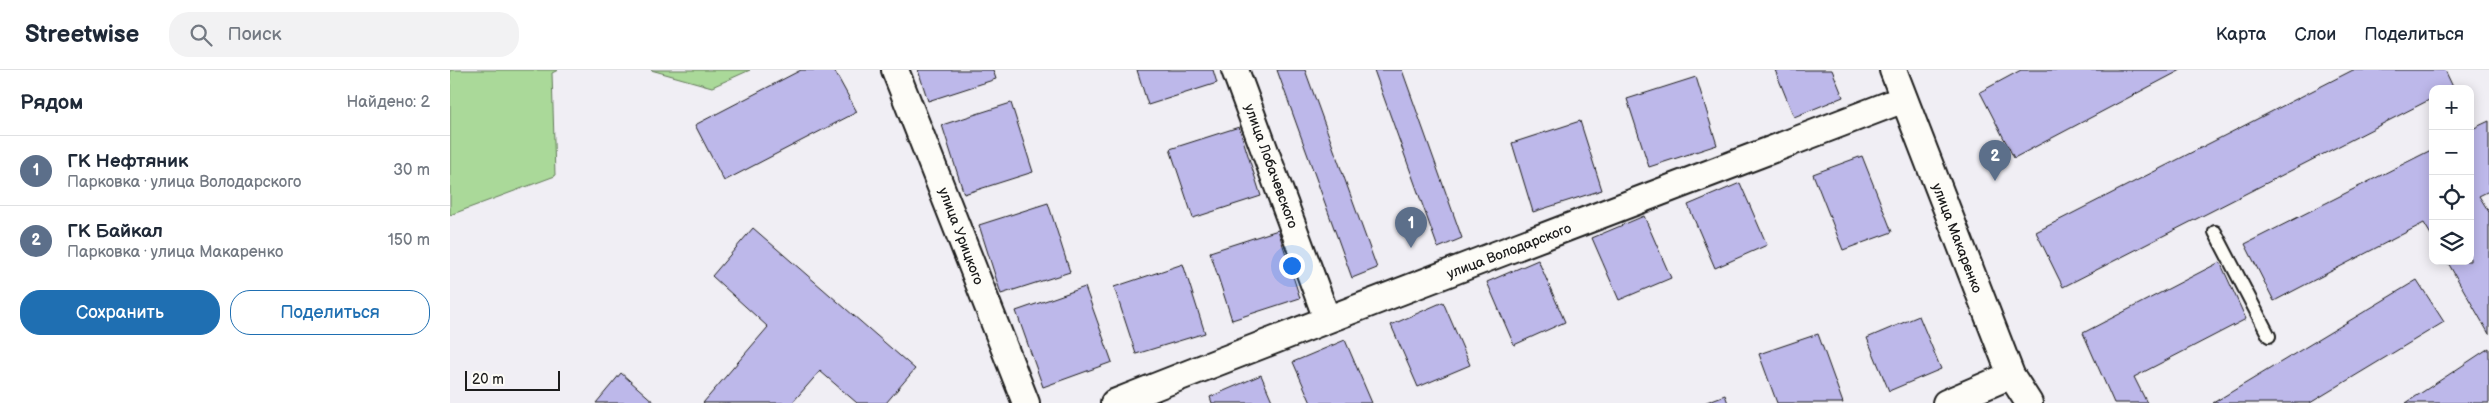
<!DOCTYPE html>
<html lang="ru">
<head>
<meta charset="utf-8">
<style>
  :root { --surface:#fff; --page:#f2f2f3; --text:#1f2937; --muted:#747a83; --line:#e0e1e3; --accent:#1f6fb2 }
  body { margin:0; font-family:"Balsamiq Sans",sans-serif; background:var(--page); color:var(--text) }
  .controls { position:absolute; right:15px; top:15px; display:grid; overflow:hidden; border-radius:10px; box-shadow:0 2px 12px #0003 }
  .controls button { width:45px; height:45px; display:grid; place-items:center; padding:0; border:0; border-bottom:1px solid var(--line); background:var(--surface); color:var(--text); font:25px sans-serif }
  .scale { position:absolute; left:15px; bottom:12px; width:95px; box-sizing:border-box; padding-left:5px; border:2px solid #1c1c1c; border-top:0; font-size:14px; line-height:18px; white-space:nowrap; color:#1c1c1c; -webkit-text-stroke:4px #fdfcf7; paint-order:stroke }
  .you { position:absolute; left:841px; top:195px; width:18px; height:18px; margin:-12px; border:4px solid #fff; border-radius:50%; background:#1a73e8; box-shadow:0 0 0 8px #1a73e833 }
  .badge { display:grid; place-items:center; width:32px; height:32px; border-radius:50%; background:var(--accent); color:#fff; font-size:16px; font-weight:700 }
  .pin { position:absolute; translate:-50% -41px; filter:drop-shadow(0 1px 2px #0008) }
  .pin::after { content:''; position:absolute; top:26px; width:18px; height:15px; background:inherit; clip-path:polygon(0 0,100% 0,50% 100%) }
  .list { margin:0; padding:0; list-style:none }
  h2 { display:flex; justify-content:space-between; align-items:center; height:65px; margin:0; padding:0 20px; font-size:21px }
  h2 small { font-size:16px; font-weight:400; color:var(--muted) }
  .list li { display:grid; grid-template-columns:32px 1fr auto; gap:15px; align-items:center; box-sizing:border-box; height:70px; padding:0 20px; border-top:1px solid var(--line) }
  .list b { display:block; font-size:19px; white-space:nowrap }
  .list p { margin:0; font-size:16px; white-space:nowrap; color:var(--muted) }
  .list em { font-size:16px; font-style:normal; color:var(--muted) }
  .actions { display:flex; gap:10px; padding:15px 20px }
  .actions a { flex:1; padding:11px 0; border:1px solid var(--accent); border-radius:20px; text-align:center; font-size:18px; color:var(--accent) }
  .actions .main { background:var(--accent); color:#fff }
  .icon { flex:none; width:28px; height:28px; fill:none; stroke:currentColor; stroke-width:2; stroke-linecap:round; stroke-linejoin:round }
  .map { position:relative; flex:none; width:2039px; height:333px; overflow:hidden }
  header { display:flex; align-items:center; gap:30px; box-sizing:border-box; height:70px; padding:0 25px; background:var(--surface); border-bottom:1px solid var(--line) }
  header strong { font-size:24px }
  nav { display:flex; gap:28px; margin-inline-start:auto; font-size:18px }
  .search { width:350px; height:45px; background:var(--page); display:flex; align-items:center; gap:12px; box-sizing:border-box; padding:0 18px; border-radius:20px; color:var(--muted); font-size:19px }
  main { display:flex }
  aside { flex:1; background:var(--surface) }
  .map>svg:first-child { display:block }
  .green { fill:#aad999; stroke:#637a5a }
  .building { fill:#bdb8ea; stroke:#1c1c1c }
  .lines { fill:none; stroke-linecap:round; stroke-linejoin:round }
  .service-casing { stroke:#1c1c1c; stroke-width:16 }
  .minor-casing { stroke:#1c1c1c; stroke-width:30 }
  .service { stroke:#fdfcf7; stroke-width:12 }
  .minor { stroke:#fdfcf7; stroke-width:26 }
  .labels { text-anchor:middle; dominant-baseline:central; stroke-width:4; stroke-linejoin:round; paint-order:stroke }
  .street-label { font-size:14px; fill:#1c1c1c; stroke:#fdfcf7 }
</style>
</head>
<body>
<header>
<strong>Streetwise</strong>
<div class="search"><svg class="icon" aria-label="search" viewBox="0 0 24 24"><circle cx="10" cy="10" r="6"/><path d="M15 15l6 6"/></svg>Поиск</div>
<nav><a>Карта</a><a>Слои</a><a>Поделиться</a></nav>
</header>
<main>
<aside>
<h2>Рядом<small>Найдено: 2</small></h2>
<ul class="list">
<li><span class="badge" style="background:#5c6f8a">1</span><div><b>ГК Нефтяник</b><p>Парковка · улица Володарского</p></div><em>30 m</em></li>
<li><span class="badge" style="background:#5c6f8a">2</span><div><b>ГК Байкал</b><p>Парковка · улица Макаренко</p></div><em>150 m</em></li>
</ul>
<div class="actions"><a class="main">Сохранить</a><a>Поделиться</a></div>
</aside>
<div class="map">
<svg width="2039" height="333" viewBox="0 0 2039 333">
  <rect width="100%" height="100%" fill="#f0eef4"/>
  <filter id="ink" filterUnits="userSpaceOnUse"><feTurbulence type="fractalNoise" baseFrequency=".02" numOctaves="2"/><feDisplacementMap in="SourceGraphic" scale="10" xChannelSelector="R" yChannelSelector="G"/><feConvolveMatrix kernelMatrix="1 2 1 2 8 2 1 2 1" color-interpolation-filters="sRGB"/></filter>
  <g filter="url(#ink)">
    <path class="green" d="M0,0H108L102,3L105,106L0,145Z
      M201,0H300L262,17Z"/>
    <path class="building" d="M351,0H384L407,42L274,111L245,55Z
      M468,0H543L546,9L478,31Z
      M687,0H763L767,13L698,35Z
      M827,0H855L927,198L902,208Z
      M924,0H952L1012,168L988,178Z
      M1325,0H1382L1393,27L1344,47Z
      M1571,0H1731L1564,88L1530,22Z
      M1903,0H1995L2003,17L1983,19V28L1613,217L1586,162Z
      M1246,7L1267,75L1199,97L1177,29Z
      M561,33L583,102L514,124L492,55Z
      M1130,51L1152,120L1083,142L1062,73Z
      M2039,51V121L2029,126L2039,142V264L1997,191H2020V60Z
      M789,57L811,126L743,148L720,79Z
      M1983,79V168L1974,153L1824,231L1795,174Z
      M1412,86L1442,162L1393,180L1363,104Z
      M1290,113L1317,175L1265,198L1238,135Z
      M598,133L620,202L551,224L529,155Z
      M1194,146L1221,208L1169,230L1142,168Z
      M303,158L465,299L436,333H407L370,301L342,333H253L318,257L262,206Z
      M828,160L850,228L782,250L760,182Z
      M1088,190L1115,252L1064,275L1037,212Z
      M1770,192L1796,249L1684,307L1697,333H1664L1633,263Z
      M733,194L755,263L686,284L664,217Z
      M1967,210L1994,252L1860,333H1763Z
      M635,217L662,292L593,317L566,241Z
      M993,232L1020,295L968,317L941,255Z
      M1469,246L1491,299L1439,321L1417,268Z
      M1368,264L1393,333H1327L1309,284Z
      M895,270L922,333H861L843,292Z
      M2039,278V333H1956Z
      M171,303L205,333H146Z
      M811,305L823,333H762L760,327Z
      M1275,325L1278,333H1254Z"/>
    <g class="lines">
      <g class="service-casing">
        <path id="service" d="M1765,162L1819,266"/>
      </g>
      <g class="minor-casing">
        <path id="minor" d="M445,0L576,333
          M785,0L877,249
          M1443,0L1561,305L1579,333
          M664,333C926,229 1191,130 1454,29
          M1496,333L1561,305"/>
      </g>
      <use href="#service" class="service"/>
      <use href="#minor" class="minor"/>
    </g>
  </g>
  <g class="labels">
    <g class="street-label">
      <text transform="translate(821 96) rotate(70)">улица Лобачевского</text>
      <text transform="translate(511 166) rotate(69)">улица Урицкого</text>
      <text transform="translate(1507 168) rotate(69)">улица Макаренко</text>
      <text transform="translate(1059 181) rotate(-21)">улица Володарского</text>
    </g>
  </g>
</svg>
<div class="controls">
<button>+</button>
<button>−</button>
<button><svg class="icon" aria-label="locate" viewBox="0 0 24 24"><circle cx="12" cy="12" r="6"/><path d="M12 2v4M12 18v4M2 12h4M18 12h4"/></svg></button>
<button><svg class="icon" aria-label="layers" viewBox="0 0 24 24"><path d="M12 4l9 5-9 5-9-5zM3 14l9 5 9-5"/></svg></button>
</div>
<div class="scale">20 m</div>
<div class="you"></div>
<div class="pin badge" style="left:961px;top:178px;background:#5c6f8a">1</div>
<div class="pin badge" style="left:1545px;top:111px;background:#5c6f8a">2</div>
</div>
</main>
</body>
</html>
